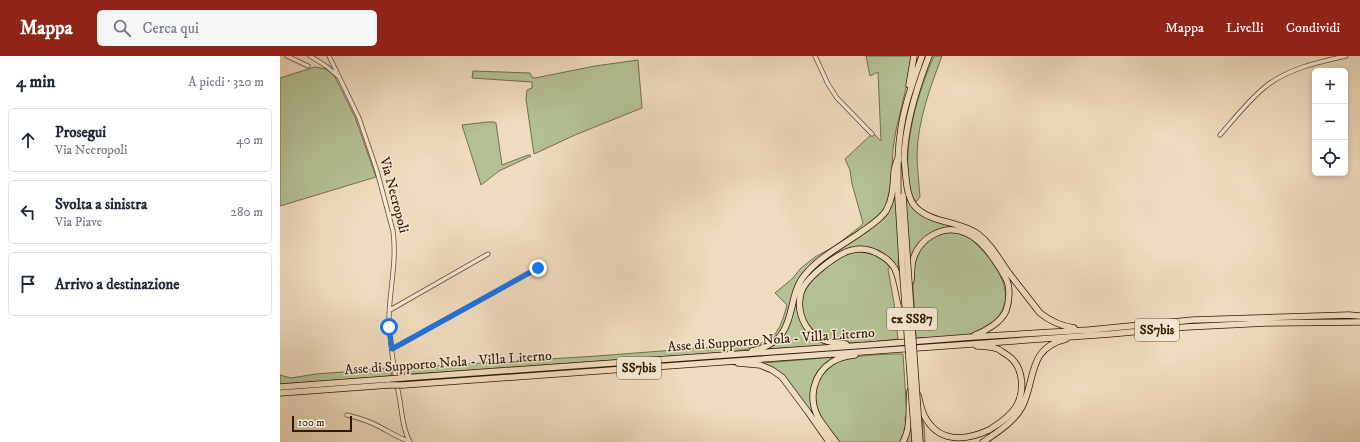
<!DOCTYPE html>
<html lang="it">
<head>
<meta charset="utf-8">
<style>
  :root { --surface:#fff; --page:#f6f6f7; --text:#1f2937; --muted:#747a83; --line:#e0e1e3; --accent:#8f2418 }
  body { margin:0; font-family:"IM FELL DW Pica",serif; background:var(--page); color:var(--text) }
  .controls { position:absolute; right:12px; top:12px; display:grid; overflow:hidden; border-radius:6px; box-shadow:0 2px 6px #0003 }
  .controls button { width:36px; height:36px; display:grid; place-items:center; padding:0; border:0; border-bottom:1px solid var(--line); background:var(--surface); color:var(--text); font:20px sans-serif }
  .scale { position:absolute; left:12px; bottom:10px; width:60px; box-sizing:border-box; padding-left:4px; border:2px solid #321a04; border-top:0; font-size:11px; line-height:14px; white-space:nowrap; color:#321a04; -webkit-text-stroke:3px #f5e8d4; paint-order:stroke }
  .stop { position:absolute; width:12px; height:12px; margin:-9px; border:3px solid #1a73e8; border-radius:50%; background:#fff }
  .stop.end { background:#1a73e8; border-color:#fff; box-shadow:0 1px 4px #0008 }
  .list { margin:0; padding:0; list-style:none }
  h2 { display:flex; justify-content:space-between; align-items:center; height:52px; margin:0; padding:0 16px; font-size:17px }
  h2 small { font-size:13px; font-weight:400; color:var(--muted) }
  .list li { display:grid; grid-template-columns:26px 1fr auto; gap:12px; align-items:center; box-sizing:border-box; height:64px; margin:0 8px 8px; padding:0 8px; border:1px solid var(--line); border-radius:6px }
  .list b { display:block; font-size:15px; white-space:nowrap }
  .list p { margin:0; font-size:13px; white-space:nowrap; color:var(--muted) }
  .list em { font-size:13px; font-style:normal; color:var(--muted) }
  .icon { flex:none; width:22px; height:22px; fill:none; stroke:currentColor; stroke-width:2; stroke-linecap:round; stroke-linejoin:round }
  .map { position:relative; flex:none; width:1080px; height:386px; overflow:hidden }
  header { display:flex; align-items:center; gap:24px; box-sizing:border-box; height:56px; padding:0 20px; background:var(--accent); color:#fff }
  header strong { font-size:19px }
  nav { display:flex; gap:22px; margin-inline-start:auto; font-size:14px }
  .search { width:280px; height:36px; background:var(--page); display:flex; align-items:center; gap:10px; box-sizing:border-box; padding:0 14px; border-radius:6px; color:var(--muted); font-size:15px }
  main { display:flex }
  aside { flex:1; background:var(--surface) }
  .map>svg:first-child { display:block }
  .green { fill:#b4c194; stroke:#736e4c }
  .lines { fill:none; stroke-linecap:round; stroke-linejoin:round }
  .minor-casing { stroke:#614a32; stroke-width:5 }
  .trunk-casing { stroke:#321a04; stroke-width:7 }
  .minor { stroke:#f5e8d4; stroke-width:3.5 }
  .trunk { stroke:#efdbbd; stroke-width:5.5 }
  .trunk-bridge-casing { stroke:#321a04; stroke-width:7; stroke-linecap:butt }
  .trunk-bridge { stroke:#efdbbd; stroke-width:5.5 }
  .route { stroke:#1a73e8; stroke-width:5 }
  .labels { text-anchor:middle; dominant-baseline:central; stroke-width:3; stroke-linejoin:round; paint-order:stroke }
  .shield { fill:#f5e8d4; stroke:#6c5842; stroke-width:1 }
  .shield-label { font-size:13px; font-weight:bold; fill:#321a04 }
  .street-label { font-size:14px; fill:#321a04; stroke:#f5e8d4 }
</style>
</head>
<body>
<header>
<strong>Mappa</strong>
<div class="search"><svg class="icon" aria-label="search" viewBox="0 0 24 24"><circle cx="10" cy="10" r="6"/><path d="M15 15l6 6"/></svg>Cerca qui</div>
<nav><a>Mappa</a><a>Livelli</a><a>Condividi</a></nav>
</header>
<main>
<aside>
<h2>4 min<small>A piedi · 320 m</small></h2>
<ul class="list">
<li><svg class="icon" aria-label="ahead" viewBox="0 0 24 24"><path d="M12 20V5M6 11l6-6 6 6"/></svg><div><b>Prosegui</b><p>Via Necropoli</p></div><em>40 m</em></li>
<li><svg class="icon" aria-label="left" viewBox="0 0 24 24"><path d="M17 20v-9H6M10 6l-5 5 5 5"/></svg><div><b>Svolta a sinistra</b><p>Via Piave</p></div><em>280 m</em></li>
<li><svg class="icon" aria-label="arrive" viewBox="0 0 24 24"><path d="M6 21V4h12l-3 4 3 4H6"/></svg><div><b>Arrivo a destinazione</b></div></li>
</ul>
</aside>
<div class="map">
<svg width="1080" height="386" viewBox="0 0 1080 386">
  <rect width="100%" height="100%" fill="#efdbbd"/>
  <filter id="stains"><feTurbulence type="fractalNoise" baseFrequency=".005" numOctaves="4"/><feColorMatrix values="0 0 0 0 .2 0 0 0 0 .09 0 0 0 0 .02 0 0 0 .5 -.17"/></filter>
  <radialGradient id="worn" r=".72"><stop offset=".6" stop-color="#630" stop-opacity="0"/><stop offset="1" stop-color="#630" stop-opacity=".3"/></radialGradient>
  <path class="green" d="M586,0H632L629,19L616,74L613,93L611,130L607,145L612,147L613,144L626,143C632,150 637,157 644,161C660,170 680,168 696,180L692,184C711,201 738,234 719,260C714,268 706,273 697,276C679,282 655,281 636,282L633,231L634,204L618,205L619,217L613,207L608,213L614,247L618,283C597,285 573,289 553,285C528,279 511,251 528,228C533,220 541,215 548,209L545,206C539,211 531,216 526,223C507,248 520,278 548,288V289L486,293C517,277 508,250 523,224C528,216 536,211 544,205L541,202C531,209 521,218 516,229C507,250 510,278 486,288C475,293 462,294 450,296L119,319L136,311L317,300L472,288C475,288 480,288 484,286C499,280 503,263 507,249L495,237L512,223L521,212L535,201L555,190L581,170L583,167L572,128L570,114L565,103L593,77L601,85L598,16L590,20Z
    M654,0H662C650,32 638,64 637,98C637,112 639,126 640,141L636,146C635,143 631,141 630,138C629,135 629,130 629,126C623,87 638,36 654,0Z
    M358,4L362,52L295,79L254,98L246,43L247,34L252,32V26L192,22L193,15L250,17L252,21L255,22L315,10Z
    M35,11L46,13L54,19L75,61L96,121L0,150V22Z
    M207,66H214L216,67L222,109L248,99H250L251,100L219,115L201,129L182,69Z
    M623,298L627,361H625L626,373L642,372V363L644,369L645,386H550L508,326L483,307L555,301V303L545,309L531,343L542,362C532,344 533,326 549,312C551,310 553,307 556,306C568,299 608,298 623,298Z
    M107,312H110L112,320L0,328V319L11,322L36,318L63,316Z"/>
  <g class="lines">
    <g class="minor-casing">
      <path id="minor" d="M7,0L28,10
        M30,0L46,10L59,21
        M49,0L79,62L97,115L113,175C117,204 110,231 109,260C109,286 115,319 120,345C122,358 123,374 130,386
        M535,0L548,28L557,42L592,78
        M940,79C955,62 968,45 985,31C1007,13 1038,6 1066,0
        M110,254L208,198
        M112,293L258,212
        M67,359C79,362 90,365 100,371C110,376 118,382 129,385"/>
    </g>
    <g class="trunk-casing">
      <path id="trunk" d="M629,29L634,0
        M624,101C628,139 624,156 667,166C678,169 688,171 698,178C711,188 719,203 728,216C739,230 749,243 760,257C770,265 781,270 794,272
        M624,104C625,68 636,33 649,0
        M618,141C618,121 617,100 620,80C623,52 633,26 642,0
        M631,225C632,218 631,211 633,204C639,182 664,167 686,177C702,184 712,200 721,214C723,218 727,223 728,228C730,237 729,246 726,255C721,266 706,275 695,279
        M566,288C550,287 535,284 526,270C520,260 518,248 521,237C523,228 532,220 539,214C558,198 578,184 602,200C607,203 612,208 615,213C620,224 621,236 624,248
        M472,295C505,287 507,271 514,242C516,234 519,226 524,220C538,202 561,190 580,177C588,171 600,164 606,155C613,143 613,131 614,117C614,112 616,107 618,102
        M458,307L480,309L492,314L502,321L528,356L549,386
        M122,322L588,289L692,281L809,274L913,264L1069,259L1080,260
        M123,329L830,278L906,271L986,267L1080,266
        M0,331L109,323
        M0,337L109,329
        M638,339C640,346 641,353 644,359C657,386 683,386 709,374C719,368 733,358 738,347C744,334 743,315 733,304C730,300 722,296 718,293C712,291 704,290 697,290
        M556,386C550,378 543,369 538,361C528,342 533,318 552,306C558,302 567,300 575,299
        M623,386C632,370 628,352 630,335
        M703,386C716,377 734,366 742,351C756,324 747,292 786,283"/>
    </g>
    <use href="#minor" class="minor"/>
    <use href="#trunk" class="trunk"/>
    <g class="trunk-bridge-casing">
      <path id="trunk-bridge" d="M623,140L640,386
        M618,141L622,207L635,386
        M109,323L122,322
        M109,329H123"/>
    </g>
    <use href="#trunk-bridge" class="trunk-bridge"/>
  </g>
  <g class="lines">
    <path class="route" d="M109,271L112,293L258,212"/>
  </g>
  <g class="labels">
    <g class="shield">
      <rect x="607" y="252" width="50" height="22" rx="3"/>
      <rect x="855" y="263" width="44" height="22" rx="3"/>
      <rect x="337" y="301" width="44" height="22" rx="3"/>
    </g>
    <g class="shield-label">
      <text x="632" y="263">ex SS87</text>
      <text x="877" y="274">SS7bis</text>
      <text x="359" y="312">SS7bis</text>
    </g>
    <g class="street-label">
      <text transform="translate(114 139) rotate(75)">Via Necropoli</text>
      <text transform="translate(491 284) rotate(-4)">Asse di Supporto Nola - Villa Literno</text>
      <text transform="translate(168 307) rotate(-4)">Asse di Supporto Nola - Villa Literno</text>
    </g>
  </g>
  <rect width="100%" height="100%" filter="url(#stains)"/>
  <rect width="100%" height="100%" fill="url(#worn)"/>
</svg>
<div class="controls">
<button>+</button>
<button>−</button>
<button><svg class="icon" aria-label="locate" viewBox="0 0 24 24"><circle cx="12" cy="12" r="6"/><path d="M12 2v4M12 18v4M2 12h4M18 12h4"/></svg></button>
</div>
<div class="scale">100 m</div>
<div class="stop" style="left:109px;top:271px"></div>
<div class="stop end" style="left:258px;top:212px"></div>
</div>
</main>
</body>
</html>
